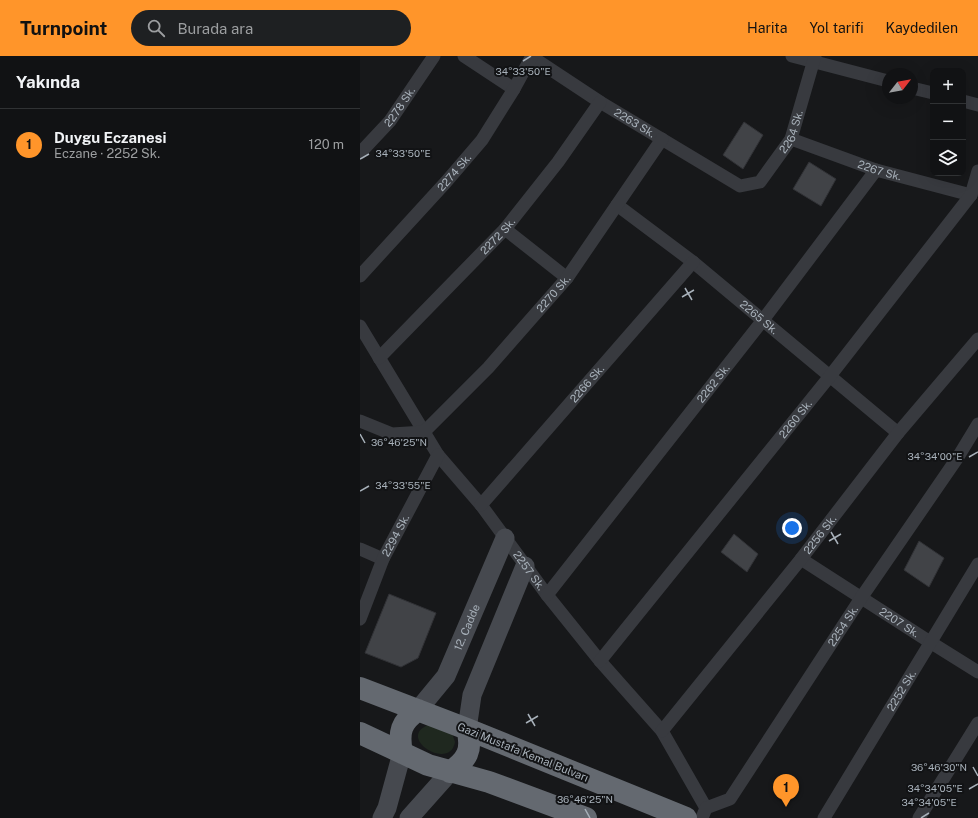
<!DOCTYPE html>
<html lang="tr">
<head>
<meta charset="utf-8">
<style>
  :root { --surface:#111214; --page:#1e2022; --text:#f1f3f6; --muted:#9c9ea0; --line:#303234; --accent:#ff952a }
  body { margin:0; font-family:"Public Sans",sans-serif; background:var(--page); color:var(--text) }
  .controls { position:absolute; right:12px; top:12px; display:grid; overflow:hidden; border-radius:8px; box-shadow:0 4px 16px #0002 }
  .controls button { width:36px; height:36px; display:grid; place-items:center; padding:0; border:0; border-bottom:1px solid var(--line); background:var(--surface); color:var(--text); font:20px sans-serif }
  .compass { position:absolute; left:522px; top:12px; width:36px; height:36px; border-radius:50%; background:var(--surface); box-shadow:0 4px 16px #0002; rotate:59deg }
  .you { position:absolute; left:432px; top:472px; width:14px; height:14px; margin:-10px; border:3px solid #fff; border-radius:50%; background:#1a73e8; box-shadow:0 0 0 6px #1a73e833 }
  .badge { display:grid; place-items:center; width:26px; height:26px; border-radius:50%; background:var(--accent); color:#111; font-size:13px; font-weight:700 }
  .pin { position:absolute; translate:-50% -33px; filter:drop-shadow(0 1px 2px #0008) }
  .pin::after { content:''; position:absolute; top:21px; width:14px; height:12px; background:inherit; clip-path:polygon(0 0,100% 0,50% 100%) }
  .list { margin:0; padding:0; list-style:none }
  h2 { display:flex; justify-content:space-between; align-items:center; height:52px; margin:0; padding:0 16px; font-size:17px }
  h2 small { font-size:13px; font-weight:400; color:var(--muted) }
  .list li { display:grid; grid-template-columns:26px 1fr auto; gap:12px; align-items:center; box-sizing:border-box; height:72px; padding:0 16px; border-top:1px solid var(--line) }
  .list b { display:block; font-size:15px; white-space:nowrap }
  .list p { margin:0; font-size:13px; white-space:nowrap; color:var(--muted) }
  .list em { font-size:13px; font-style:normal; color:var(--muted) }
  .icon { flex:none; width:22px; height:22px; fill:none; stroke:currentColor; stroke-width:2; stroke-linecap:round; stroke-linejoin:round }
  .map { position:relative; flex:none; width:618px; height:762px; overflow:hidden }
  header { display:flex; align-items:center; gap:24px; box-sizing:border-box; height:56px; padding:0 20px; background:var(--accent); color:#111 }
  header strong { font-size:19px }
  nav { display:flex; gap:22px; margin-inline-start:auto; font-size:14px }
  .search { width:280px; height:36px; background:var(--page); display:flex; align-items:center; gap:10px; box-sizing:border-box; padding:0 14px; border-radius:22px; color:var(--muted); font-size:15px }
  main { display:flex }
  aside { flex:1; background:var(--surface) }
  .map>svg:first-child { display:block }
  .green { fill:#1f281f }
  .building { fill:#414347; stroke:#313236 }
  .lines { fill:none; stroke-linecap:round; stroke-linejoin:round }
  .street { stroke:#383a3f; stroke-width:13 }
  .secondary { stroke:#46494f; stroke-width:19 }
  .highway { stroke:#646970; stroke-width:22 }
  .ticks { fill:none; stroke:#a8b1ba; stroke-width:1.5 }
  .labels { text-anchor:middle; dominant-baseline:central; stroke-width:4; stroke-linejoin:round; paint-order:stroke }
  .street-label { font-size:11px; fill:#a8b1ba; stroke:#121315 }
  .ticks-label { font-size:10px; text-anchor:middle; fill:#a8b1ba; stroke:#121315; stroke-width:4; stroke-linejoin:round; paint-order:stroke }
</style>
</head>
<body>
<header>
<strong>Turnpoint</strong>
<div class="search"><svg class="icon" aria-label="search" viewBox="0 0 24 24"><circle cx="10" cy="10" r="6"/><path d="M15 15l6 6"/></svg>Burada ara</div>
<nav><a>Harita</a><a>Yol tarifi</a><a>Kaydedilen</a></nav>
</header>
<main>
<aside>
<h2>Yakında<small></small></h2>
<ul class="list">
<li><span class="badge">1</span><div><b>Duygu Eczanesi</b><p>Eczane · 2252 Sk.</p></div><em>120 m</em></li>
</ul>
</aside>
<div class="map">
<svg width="618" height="762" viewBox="0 0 618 762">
  <rect width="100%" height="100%" fill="#17181a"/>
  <path class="green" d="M68,669L92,677L95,686C90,716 36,682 68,669Z"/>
  <path class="building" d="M384,66L403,79L383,113L363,99Z
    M449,106L476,123L461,150L433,133Z
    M374,478L398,498L387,516L361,496Z
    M559,485L584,502L569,531L544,514Z
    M29,538L76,557L58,602L41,611L5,597Z"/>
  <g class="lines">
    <g class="street">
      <path d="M104,0L154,33"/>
      <path d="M432,0L528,25"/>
      <path id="s1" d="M172,1L240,46L380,130L400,126L431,83L455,0"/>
      <path d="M552,32L573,37"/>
      <path d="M603,45L618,49"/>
      <path id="s2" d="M431,83L516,114L611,139"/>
      <path id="s3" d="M0,97L30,65L74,0"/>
      <path id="s4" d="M257,149L333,206L538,377"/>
      <path d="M145,173L207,222"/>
      <path id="s5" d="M0,220L86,126L122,84L154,33L172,0"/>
      <path id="s6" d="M0,270L78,399L121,449L187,539L240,605L302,675L346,752"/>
      <path id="s7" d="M19,302L145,173L198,106L240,46"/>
      <path id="s8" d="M0,365L32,378L64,376L128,312L207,222L302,83"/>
      <path id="s9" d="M121,449L333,206"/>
      <path d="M0,493L23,503"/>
      <path id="s10" d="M441,503L570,586L618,616"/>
      <path id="s11" d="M187,539L403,264L516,114"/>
      <path id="s12" d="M0,563L23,503L78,399"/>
      <path id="s13" d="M240,605L470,320L611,139L618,115"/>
      <path id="s14" d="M302,675L441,503L538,377L618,283"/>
      <path id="s15" d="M342,762L346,752L370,743L501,542L598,401L618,368"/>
      <path id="s16" d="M464,762L618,508"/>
      <path d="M559,762L618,667"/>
    </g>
    <g class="secondary">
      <path id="s17" d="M58,654L86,620L145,482"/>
      <path d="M107,673L112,639L165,510"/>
      <path d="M22,762L27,752L42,697"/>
      <path d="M49,762L90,716"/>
    </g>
    <path class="highway" d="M0,632L107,673L326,762
      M0,677L68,709L129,726L226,762
      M42,697C38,676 41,666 58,654
      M90,716C107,704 113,694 107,673"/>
  </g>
  <path class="ticks" d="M163,5L171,0M0,103L9,98M325,232L332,244M322,241L334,234M0,378L5,387M609,401L618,396M0,435L9,430M471,476L478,488M469,485L481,478M168,658L175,670M166,667L178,660M613,711L618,720M609,733L618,728M225,753L230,762M561,762L569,757"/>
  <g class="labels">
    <g class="street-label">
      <text stroke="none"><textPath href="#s3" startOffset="61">2278 Sk.</textPath></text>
      <text stroke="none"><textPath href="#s1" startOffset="122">2263 Sk.</textPath></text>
      <text stroke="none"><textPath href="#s1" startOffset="325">2264 Sk.</textPath></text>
      <text stroke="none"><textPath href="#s2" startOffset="94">2267 Sk.</textPath></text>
      <text stroke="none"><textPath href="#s5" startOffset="140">2274 Sk.</textPath></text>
      <text stroke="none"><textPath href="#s7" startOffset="170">2272 Sk.</textPath></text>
      <text stroke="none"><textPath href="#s8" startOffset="256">2270 Sk.</textPath></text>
      <text stroke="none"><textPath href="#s4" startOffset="181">2265 Sk.</textPath></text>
      <text stroke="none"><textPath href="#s9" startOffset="161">2266 Sk.</textPath></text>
      <text stroke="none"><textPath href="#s11" startOffset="269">2262 Sk.</textPath></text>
      <text stroke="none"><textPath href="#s13" startOffset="311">2260 Sk.</textPath></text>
      <text stroke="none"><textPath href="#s12" startOffset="91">2294 Sk.</textPath></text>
      <text stroke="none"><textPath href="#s14" startOffset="252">2256 Sk.</textPath></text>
      <text stroke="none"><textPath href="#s6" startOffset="298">2257 Sk.</textPath></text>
      <text stroke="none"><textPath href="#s10" startOffset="117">2207 Sk.</textPath></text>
      <text stroke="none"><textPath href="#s15" startOffset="243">2254 Sk.</textPath></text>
      <text stroke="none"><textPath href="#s17" startOffset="97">12. Cadde</textPath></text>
      <text stroke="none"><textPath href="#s16" startOffset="149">2252 Sk.</textPath></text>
      <text transform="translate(163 696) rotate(22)">Gazi Mustafa Kemal Bulvarı</text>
    </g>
  </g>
  <g class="ticks-label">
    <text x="163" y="19">34°33'50"E</text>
    <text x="43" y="101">34°33'50"E</text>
    <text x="39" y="390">36°46'25"N</text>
    <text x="575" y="404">34°34'00"E</text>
    <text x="43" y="433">34°33'55"E</text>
    <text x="579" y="715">36°46'30"N</text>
    <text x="575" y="736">34°34'05"E</text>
    <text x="225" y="747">36°46'25"N</text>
    <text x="569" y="750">34°34'05"E</text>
  </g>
</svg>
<div class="controls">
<button>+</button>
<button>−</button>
<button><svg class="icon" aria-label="layers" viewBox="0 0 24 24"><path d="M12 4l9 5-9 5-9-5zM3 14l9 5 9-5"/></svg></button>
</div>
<svg class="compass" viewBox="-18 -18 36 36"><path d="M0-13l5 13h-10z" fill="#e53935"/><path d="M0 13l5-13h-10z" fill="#9c9ea0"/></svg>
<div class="you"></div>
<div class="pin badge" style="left:426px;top:751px">1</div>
</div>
</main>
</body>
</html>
